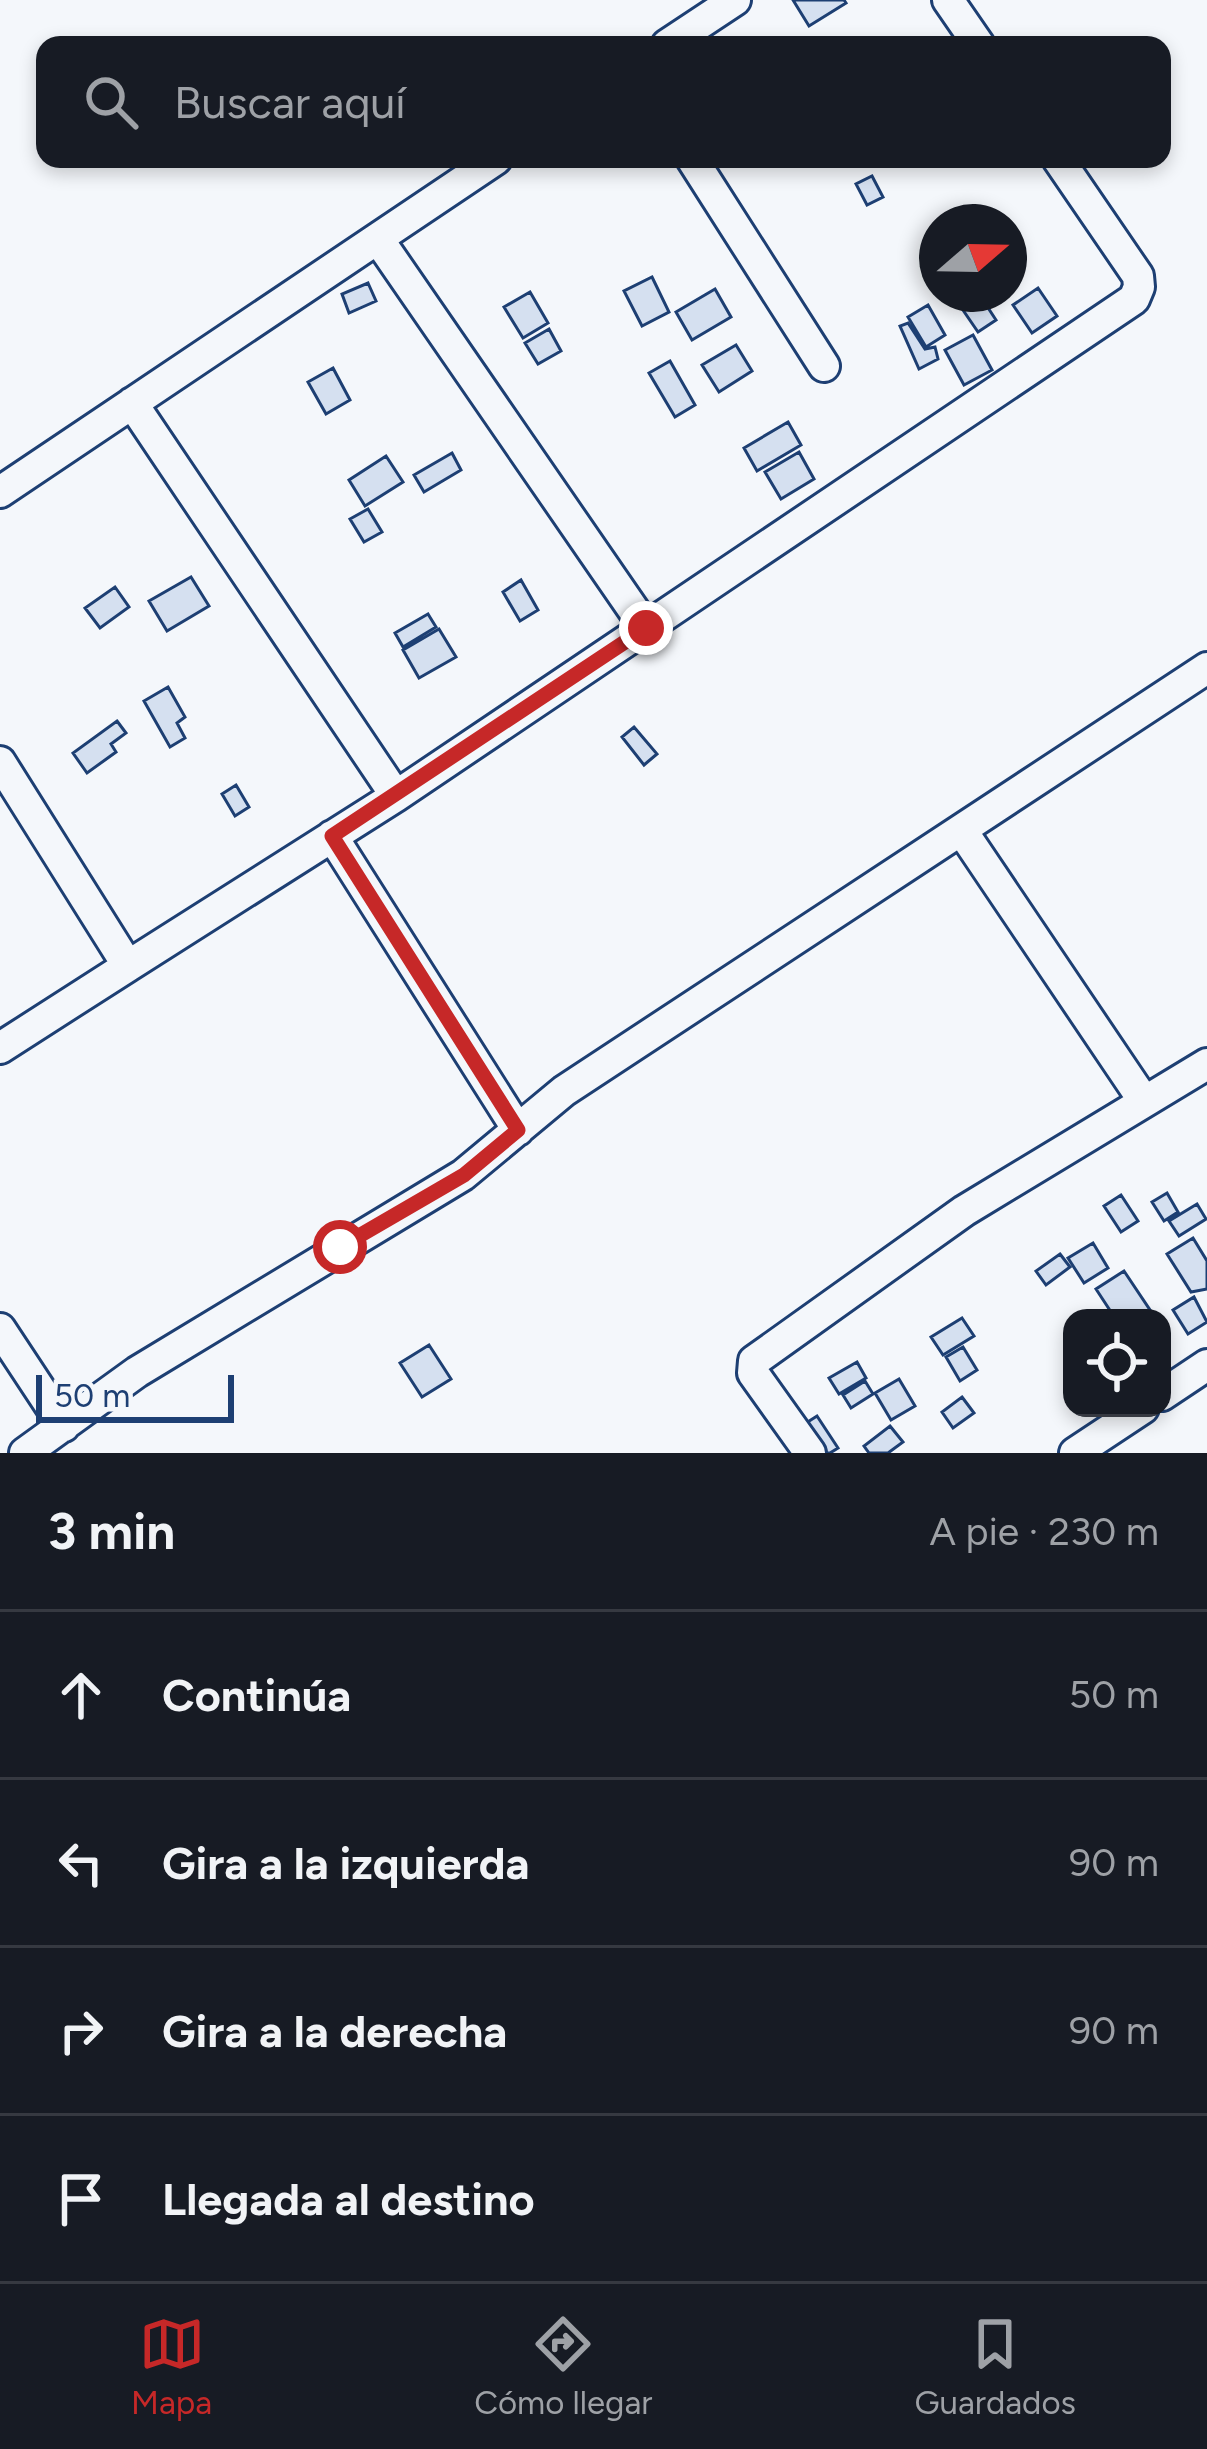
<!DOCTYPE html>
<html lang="es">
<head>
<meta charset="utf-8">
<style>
  :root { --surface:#171b24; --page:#242831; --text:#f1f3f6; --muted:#9ea1a6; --line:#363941; --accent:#c62828 }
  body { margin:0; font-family:Figtree,sans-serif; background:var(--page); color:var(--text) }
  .controls { position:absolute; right:36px; bottom:36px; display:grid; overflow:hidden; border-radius:24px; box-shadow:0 6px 18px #0003 }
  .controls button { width:108px; height:108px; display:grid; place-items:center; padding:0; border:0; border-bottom:3px solid var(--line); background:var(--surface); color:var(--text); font:60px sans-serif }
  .compass { position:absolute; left:919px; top:204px; width:108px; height:108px; border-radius:50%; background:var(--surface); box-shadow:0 6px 18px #0003; rotate:70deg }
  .scale { position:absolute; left:36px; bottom:30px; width:198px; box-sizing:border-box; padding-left:12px; border:6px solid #1d3f73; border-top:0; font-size:33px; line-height:42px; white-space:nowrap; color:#1d3f73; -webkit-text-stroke:9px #f4f7fb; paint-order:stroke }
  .stop { position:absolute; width:36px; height:36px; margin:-27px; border:9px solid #c62828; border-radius:50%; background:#fff }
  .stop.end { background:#c62828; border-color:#fff; box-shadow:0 3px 12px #0008 }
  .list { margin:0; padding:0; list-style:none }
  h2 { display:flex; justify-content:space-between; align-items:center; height:156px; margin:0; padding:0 48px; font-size:51px }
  h2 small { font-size:39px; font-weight:400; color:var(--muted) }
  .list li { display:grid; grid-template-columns:78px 1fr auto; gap:36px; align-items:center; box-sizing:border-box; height:168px; padding:0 48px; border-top:3px solid var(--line) }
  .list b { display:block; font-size:45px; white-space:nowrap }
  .list em { font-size:39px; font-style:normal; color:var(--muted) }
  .icon { flex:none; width:66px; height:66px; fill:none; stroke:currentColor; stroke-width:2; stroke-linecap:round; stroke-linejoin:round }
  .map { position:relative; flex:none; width:1207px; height:1453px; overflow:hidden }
  .search { position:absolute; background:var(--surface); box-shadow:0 6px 18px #0003; left:36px; right:36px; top:36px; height:132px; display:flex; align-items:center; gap:30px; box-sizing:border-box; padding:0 42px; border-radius:24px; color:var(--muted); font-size:45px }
  .sheet { height:828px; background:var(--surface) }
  nav { display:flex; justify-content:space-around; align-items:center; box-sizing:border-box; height:168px; border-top:3px solid var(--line); background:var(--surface); font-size:33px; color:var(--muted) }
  nav a { display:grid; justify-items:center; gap:6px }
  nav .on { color:var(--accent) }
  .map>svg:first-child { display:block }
  .building { fill:#d5e0f0; stroke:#1d3f73; stroke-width:3 }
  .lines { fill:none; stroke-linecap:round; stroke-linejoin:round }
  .minor-casing { stroke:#1d3f73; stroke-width:36 }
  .minor { stroke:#f4f7fb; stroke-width:30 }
  .route { stroke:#c62828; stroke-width:15 }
</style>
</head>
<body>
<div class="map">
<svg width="1207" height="1453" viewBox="0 0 1207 1453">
  <rect width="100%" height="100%" fill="#f4f7fb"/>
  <path class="building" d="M793,0H844L846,3L809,26Z
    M872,176L883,197L867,205L856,184Z
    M652,277L669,312L642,326L624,291Z
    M368,283L376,301L349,313L342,294Z
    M1038,288L1057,316L1032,333L1013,305Z
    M715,289L731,317L692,340L676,312Z
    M530,292L548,323L523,338L504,307Z
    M952,294H979L996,320L978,332Z
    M928,305L945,335L926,347L908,317Z
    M908,323L925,349L935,347L938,359L919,369L900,326Z
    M549,329L561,351L538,364L525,343Z
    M973,335L992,370L964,385L945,350Z
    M736,345L752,371L719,392L702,365Z
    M670,361L695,405L675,417L649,373Z
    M333,368L350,400L326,414L308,382Z
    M788,422L801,445L757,471L744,448Z
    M799,452L814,479L781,499L765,472Z
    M452,453L461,470L424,492L414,475Z
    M386,456L403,482L365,506L349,480Z
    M368,509L382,532L364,542L350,519Z
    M191,577L209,606L167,631L149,601Z
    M521,580L538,610L520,621L503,592Z
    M115,587L129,607L100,628L85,608Z
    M428,614L436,627L403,647L395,633Z
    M439,629L456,657L419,678L403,650Z
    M168,687L185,717L177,723L185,738L170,747L144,701Z
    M117,721L126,733L111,744L116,752L87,773L73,753Z
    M634,727L657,754L644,765L622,737Z
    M236,785L249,807L235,816L222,794Z
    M1167,1193L1178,1212L1164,1221L1152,1202Z
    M1121,1195L1138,1221L1121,1232L1104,1206Z
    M1197,1204L1206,1219L1179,1236L1169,1221Z
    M1193,1238L1207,1261V1289L1191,1292L1167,1254Z
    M1093,1243L1108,1268L1084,1283L1068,1258Z
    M1060,1254L1070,1267L1046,1285L1036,1271Z
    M1124,1271L1150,1310L1139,1318H1115L1096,1289Z
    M1194,1297L1207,1322L1188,1334L1173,1310Z
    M962,1318L974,1336L943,1355L931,1337Z
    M429,1345L451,1379L422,1397L400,1363Z
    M963,1347L977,1370L960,1381L946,1357Z
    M857,1362L866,1378L839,1394L829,1378Z
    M899,1379L915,1406L891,1420L875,1393Z
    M865,1381L873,1394L851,1408L843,1395Z
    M962,1397L974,1413L953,1428L942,1412Z
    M817,1416L838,1448L830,1453H821L803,1425Z
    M890,1426L903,1442L888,1453H869L864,1446Z"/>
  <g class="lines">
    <g class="minor-casing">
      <path id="minor" d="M948,0L979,45
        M667,45L735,0
        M692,159L824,366
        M378,239L646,628
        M132,403L396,796
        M0,492L496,159
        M0,762L128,966L0,1048
        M962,831L1144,1101
        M332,836L518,1130
        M128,966L396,796L1134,299L1139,287L1138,276L1058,159
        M0,1329L64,1426
        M1162,1395L1207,1365
        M25,1453L137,1372L463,1175L564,1091L1207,668
        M810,1453L753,1373L754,1361L964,1211L1207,1064
        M1075,1453L1143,1408"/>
    </g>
    <use href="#minor" class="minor"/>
  </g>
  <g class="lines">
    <path class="route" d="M340,1247L464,1175L518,1130L332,836L646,628"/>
  </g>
</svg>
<div class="controls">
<button><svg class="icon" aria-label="locate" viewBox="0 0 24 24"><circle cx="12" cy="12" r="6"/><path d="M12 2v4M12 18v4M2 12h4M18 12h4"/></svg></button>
</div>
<svg class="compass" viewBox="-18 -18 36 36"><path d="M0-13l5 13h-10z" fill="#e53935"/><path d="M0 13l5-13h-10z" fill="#9ea1a6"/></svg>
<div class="scale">50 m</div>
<div class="stop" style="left:340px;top:1247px"></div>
<div class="stop end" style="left:646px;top:628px"></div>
<div class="search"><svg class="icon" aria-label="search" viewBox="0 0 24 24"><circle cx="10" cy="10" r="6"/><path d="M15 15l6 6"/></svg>Buscar aquí</div>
</div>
<section class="sheet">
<h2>3 min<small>A pie · 230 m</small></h2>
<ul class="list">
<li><svg class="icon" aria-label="ahead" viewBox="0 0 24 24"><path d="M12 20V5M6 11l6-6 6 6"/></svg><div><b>Continúa</b></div><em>50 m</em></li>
<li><svg class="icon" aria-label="left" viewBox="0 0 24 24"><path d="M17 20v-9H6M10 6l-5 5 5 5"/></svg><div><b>Gira a la izquierda</b></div><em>90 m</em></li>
<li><svg class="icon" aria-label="right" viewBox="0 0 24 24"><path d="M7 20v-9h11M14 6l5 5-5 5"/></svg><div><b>Gira a la derecha</b></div><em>90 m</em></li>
<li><svg class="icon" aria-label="arrive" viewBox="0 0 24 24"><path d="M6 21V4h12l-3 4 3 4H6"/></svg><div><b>Llegada al destino</b></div></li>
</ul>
</section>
<nav>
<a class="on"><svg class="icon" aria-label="map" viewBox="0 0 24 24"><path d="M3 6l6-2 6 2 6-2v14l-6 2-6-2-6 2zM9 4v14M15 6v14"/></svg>Mapa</a>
<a><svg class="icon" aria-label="directions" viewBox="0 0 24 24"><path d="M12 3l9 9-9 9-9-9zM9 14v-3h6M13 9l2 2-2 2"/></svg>Cómo llegar</a>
<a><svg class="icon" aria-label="saved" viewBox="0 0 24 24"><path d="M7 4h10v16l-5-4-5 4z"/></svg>Guardados</a>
</nav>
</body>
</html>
